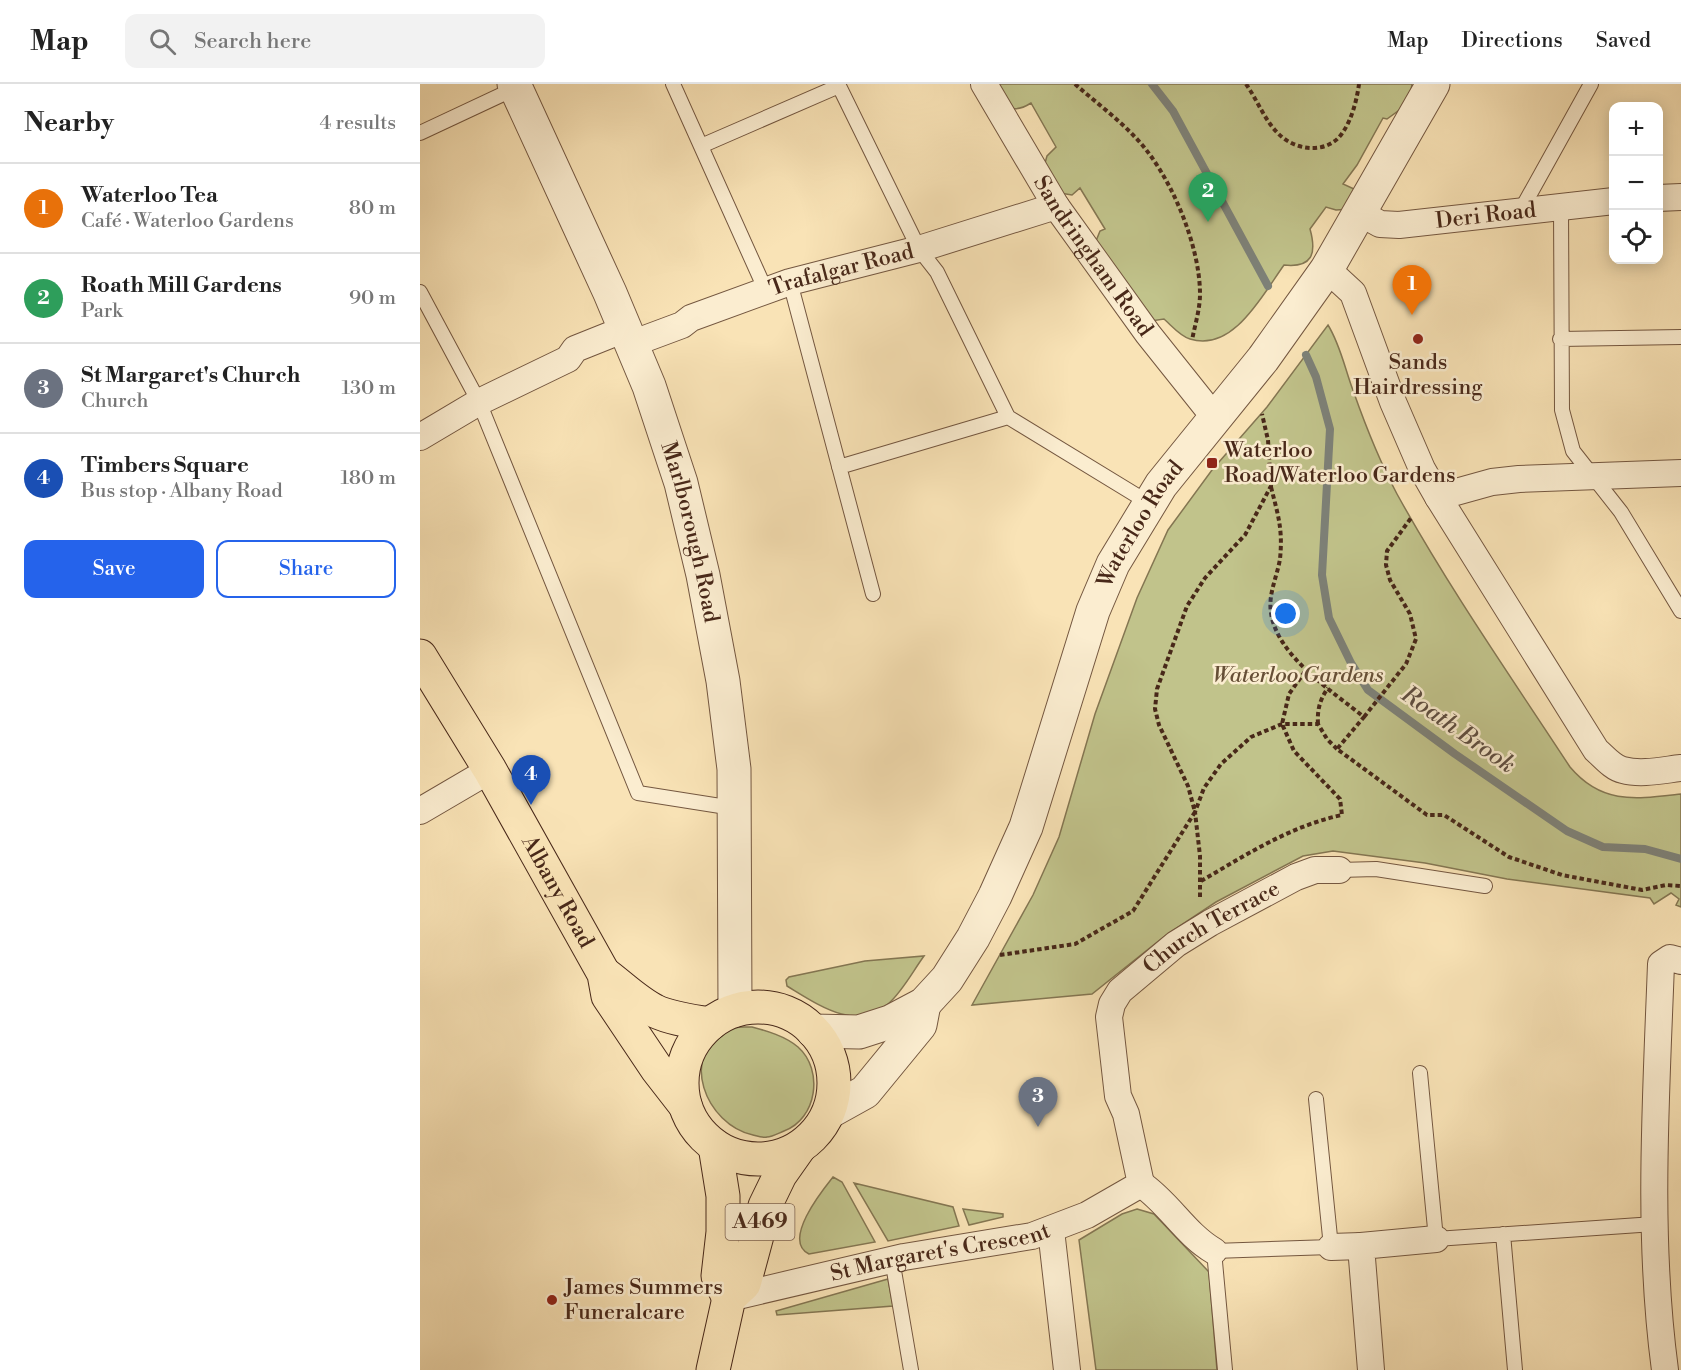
<!DOCTYPE html>
<html lang="en">
<head>
<meta charset="utf-8">
<style>
  :root { --surface:#fff; --page:#f2f2f2; --text:#222; --muted:#767676; --line:#e0e0e0; --accent:#2563eb }
  body { margin:0; font-family:"Libre Bodoni",serif; background:var(--page); color:var(--text) }
  .controls { position:absolute; right:18px; top:18px; display:grid; overflow:hidden; border-radius:12px; box-shadow:0 3px 15px #0003 }
  .controls button { width:54px; height:54px; display:grid; place-items:center; padding:0; border:0; border-bottom:2px solid var(--line); background:var(--surface); color:var(--text); font:30px sans-serif }
  .you { position:absolute; left:866px; top:530px; width:21px; height:21px; margin:-15px; border:4px solid #fff; border-radius:50%; background:#1a73e8; box-shadow:0 0 0 9px #1a73e833 }
  .badge { display:grid; place-items:center; width:39px; height:39px; border-radius:50%; background:var(--accent); color:#fff; font-size:20px; font-weight:700 }
  .pin { position:absolute; translate:-50% -50px; filter:drop-shadow(0 2px 3px #0008) }
  .pin::after { content:''; position:absolute; top:32px; width:21px; height:18px; background:inherit; clip-path:polygon(0 0,100% 0,50% 100%) }
  .list { margin:0; padding:0; list-style:none }
  h2 { display:flex; justify-content:space-between; align-items:center; height:78px; margin:0; padding:0 24px; font-size:26px }
  h2 small { font-size:20px; font-weight:400; color:var(--muted) }
  .list li { display:grid; grid-template-columns:39px 1fr auto; gap:18px; align-items:center; box-sizing:border-box; height:90px; padding:0 24px; border-top:2px solid var(--line) }
  .list b { display:block; font-size:22px; white-space:nowrap }
  .list p { margin:0; font-size:20px; white-space:nowrap; color:var(--muted) }
  .list em { font-size:20px; font-style:normal; color:var(--muted) }
  .actions { display:flex; gap:12px; padding:18px 24px }
  .actions a { flex:1; padding:14px 0; border:2px solid var(--accent); border-radius:12px; text-align:center; font-size:21px; color:var(--accent) }
  .actions .main { background:var(--accent); color:#fff }
  .icon { flex:none; width:33px; height:33px; fill:none; stroke:currentColor; stroke-width:2; stroke-linecap:round; stroke-linejoin:round }
  .map { position:relative; flex:none; width:1261px; height:1286px; overflow:hidden }
  header { display:flex; align-items:center; gap:36px; box-sizing:border-box; height:84px; padding:0 30px; background:var(--surface); border-bottom:2px solid var(--line) }
  header strong { font-size:28px }
  nav { display:flex; gap:33px; margin-inline-start:auto; font-size:21px }
  .search { width:420px; height:54px; background:var(--page); display:flex; align-items:center; gap:15px; box-sizing:border-box; padding:0 21px; border-radius:12px; color:var(--muted); font-size:22px }
  main { display:flex }
  aside { flex:1; background:var(--surface) }
  .map>svg:first-child { display:block }
  .green { fill:#c1c38b; stroke:#847652; stroke-width:1.5 }
  .lines { fill:none; stroke-linecap:round; stroke-linejoin:round }
  .stream { stroke:#7d8178; stroke-width:8 }
  .service-casing { stroke:#745740; stroke-width:16 }
  .minor-casing { stroke:#745740; stroke-width:28 }
  .tertiary-casing { stroke:#745740; stroke-width:35 }
  .primary-casing { stroke:#482819; stroke-width:35 }
  .path { stroke:#482819; stroke-width:4; stroke-dasharray:4.5 3; stroke-linecap:butt }
  .service { stroke:#fbedd0; stroke-width:14 }
  .minor { stroke:#fbedd0; stroke-width:26 }
  .tertiary { stroke:#fbedd0; stroke-width:33 }
  .primary { stroke:#f9e3b6; stroke-width:33 }
  .poi-dot { fill:#8f2418; stroke:#fbedd0; stroke-width:2 }
  .labels { text-anchor:middle; dominant-baseline:central; stroke-width:5; stroke-linejoin:round; paint-order:stroke }
  .shield { fill:#fbedd0; stroke:#7e6350; stroke-width:1.5 }
  .shield-label { font-size:21px; font-weight:bold; fill:#482819 }
  .street-label { font-size:22px; fill:#482819; stroke:#fbedd0 }
  .poi-label { font-size:22px; fill:#482819; stroke:#fbedd0; text-anchor:start }
  .park-label { font-size:22px; font-style:italic; fill:#664f36; stroke:#fbedd0 }
  .water-label { font-size:24px; font-style:italic; fill:#5e4d40; stroke:#fbedd0 }
</style>
</head>
<body>
<header>
<strong>Map</strong>
<div class="search"><svg class="icon" aria-label="search" viewBox="0 0 24 24"><circle cx="10" cy="10" r="6"/><path d="M15 15l6 6"/></svg>Search here</div>
<nav><a>Map</a><a>Directions</a><a>Saved</a></nav>
</header>
<main>
<aside>
<h2>Nearby<small>4 results</small></h2>
<ul class="list">
<li><span class="badge" style="background:#e8710a">1</span><div><b>Waterloo Tea</b><p>Café · Waterloo Gardens</p></div><em>80 m</em></li>
<li><span class="badge" style="background:#2e9e5b">2</span><div><b>Roath Mill Gardens</b><p>Park</p></div><em>90 m</em></li>
<li><span class="badge" style="background:#6b7280">3</span><div><b>St Margaret's Church</b><p>Church</p></div><em>130 m</em></li>
<li><span class="badge" style="background:#1a4fb4">4</span><div><b>Timbers Square</b><p>Bus stop · Albany Road</p></div><em>180 m</em></li>
</ul>
<div class="actions"><a class="main">Save</a><a>Share</a></div>
</aside>
<div class="map">
<svg width="1261" height="1286" viewBox="0 0 1261 1286">
  <rect width="100%" height="100%" fill="#f9e3b6"/>
  <filter id="stains"><feTurbulence type="fractalNoise" baseFrequency=".00333" numOctaves="4"/><feColorMatrix values="0 0 0 0 .2 0 0 0 0 .09 0 0 0 0 .02 0 0 0 .5 -.17"/></filter>
  <radialGradient id="worn" r=".72"><stop offset=".6" stop-color="#630" stop-opacity="0"/><stop offset="1" stop-color="#630" stop-opacity=".3"/></radialGradient>
  <path class="green" d="M566,0H992L989,19L967,35L963,34L937,81L923,100L934,105L932,125L916,126L906,123L890,145C897,170 892,184 864,181C843,210 813,269 770,255C760,252 752,242 744,235L731,237L676,157L680,147L685,145L660,104L652,111L640,109L623,86L627,72L636,63L611,19C588,34 580,17 566,0Z
    M908,241C921,262 925,286 934,309C946,343 960,378 977,410C1029,504 1091,593 1150,683C1182,721 1216,715 1261,710V823L1256,821L1259,815L1251,809L1234,820L1230,814L1087,795L1005,779L913,767L883,772L796,818L746,851L672,910L552,921L613,811L639,753L675,630L717,514L748,446L792,386L847,323Z
    M504,872C493,887 482,908 468,920C437,949 397,920 367,902L366,896L369,893L445,877Z
    M332,943C347,947 365,952 378,963C404,986 397,1035 364,1047C359,1049 352,1053 347,1053C343,1054 337,1052 333,1051C286,1041 257,970 309,945C315,942 325,943 332,943Z
    M413,1093L422,1098L455,1158L389,1170C362,1157 401,1108 413,1093Z
    M434,1099L533,1123L539,1142L468,1157Z
    M543,1125L583,1130V1133L549,1141Z
    M717,1125L734,1130L789,1188L797,1286H676L659,1156L702,1130Z
    M468,1195L473,1222L357,1231L356,1227Z"/>
  <g class="lines">
    <path class="stream" d="M732,0L753,27L848,202
      M886,271L896,293L910,345L902,491L909,534L931,579L948,606L1035,670L1147,747L1183,763L1225,765L1261,775"/>
    <g class="service-casing">
      <path id="service" d="M253,0L346,207
        M419,2L499,165L517,188L588,333L729,419
        M0,49L96,4
        M281,62L419,2L418,0
        M1141,122L1142,326L1153,367L1201,428L1261,527
        M1101,126L1171,0
        M370,198L453,510
        M0,208L59,318L218,709L313,724
        M1140,255L1261,253
        M419,383L588,333
        M919,786L956,785L1065,802
        M1000,989L1016,1155L1234,1140
        M1083,1150L1095,1286
        M472,1175L491,1286
        M805,1286L794,1167L911,1163L896,1015"/>
    </g>
    <g class="minor-casing">
      <g id="minor">
        <path id="s1" d="M564,0L636,122L728,250L795,334"/>
        <path d="M1238,114L1261,113"/>
        <path id="s2" d="M940,129L960,140L979,141L1194,117"/>
        <path d="M907,185L933,209L973,318L1002,385L1018,413L1176,666C1184,673 1193,684 1203,686C1221,691 1243,686 1261,684"/>
        <path id="s3" d="M211,260L262,241L271,234L370,198L499,165L636,122"/>
        <path d="M0,353L59,318L148,275L155,265L205,245"/>
        <path d="M1018,413L1072,398L1099,395L1261,389"/>
        <path d="M0,727L70,686"/>
        <path d="M721,1100C749,1119 765,1150 794,1167"/>
        <path d="M631,1146L647,1286"/>
        <path d="M911,1163L941,1162"/>
        <path id="s4" d="M309,1214L484,1173L612,1152L667,1131L721,1100L706,1030L698,1012L689,933L692,920L700,907L756,860L790,839L876,793L895,786H919"/>
        <path d="M951,1286L941,1162L1016,1155"/>
        <path d="M1245,1286C1227,1152 1236,1015 1241,880L1250,874L1261,877"/>
      </g>
    </g>
    <g class="tertiary-casing">
      <g id="tertiary">
        <path id="s5" d="M94,0L190,209L229,302L261,399L283,491L303,597L314,685L315,926"/>
        <path id="s6" d="M393,947L439,948L470,938L504,920L527,895L553,854L575,812L606,743L673,527L693,480L741,401L843,275L907,185L1013,0"/>
        <path d="M409,1028L445,1008L500,941L504,920"/>
      </g>
    </g>
    <g class="primary-casing">
      <g id="primary">
        <path id="s7" d="M0,572L70,686L184,890L188,912L237,985L265,1021"/>
        <path d="M186,891C202,903 217,918 235,927C252,935 272,937 290,940"/>
        <circle cx="338" cy="999" r="76"/>
        <path d="M295,1062L303,1112V1148L298,1192L309,1214"/>
        <path d="M293,1286L309,1214L324,1200L345,1122L360,1091L379,1064"/>
      </g>
    </g>
    <path class="path" d="M655,0C674,17 696,33 714,52C749,87 780,160 780,210C780,225 775,241 772,256
      M826,0C838,17 846,40 862,53C880,68 910,69 923,48C932,35 937,15 939,0
      M851,403C858,431 863,445 860,475C857,493 848,510 851,529C857,572 913,608 944,633L917,665L1007,731H1024L1089,773L1142,791L1222,806L1246,801L1261,802
      M944,633L986,580L996,555L990,530L970,496L966,481L967,467L991,434
      M898,640C897,626 900,615 908,604
      M781,797C826,771 870,742 922,731L920,715L874,667L862,640L869,610L886,586
      M780,813V772L775,728L784,704L801,680L831,653L862,640H898L907,655L917,665
      M580,871L655,860L713,827L775,728L768,702L739,641L735,625L737,605L767,522L785,494L825,451L851,402L848,356L842,330"/>
    <use href="#service" class="service"/>
    <use href="#minor" class="minor"/>
    <use href="#tertiary" class="tertiary"/>
    <use href="#primary" class="primary"/>
  </g>
  <g class="poi-dot">
    <circle cx="998" cy="255" r="6"/>
    <rect x="786" y="373" width="12" height="12" rx="3"/>
    <circle cx="132" cy="1216" r="6"/>
  </g>
  <g class="labels">
    <rect class="shield" x="305.5" y="1120" width="69" height="36" rx="4.5"/>
    <g class="shield-label">
      <text x="340" y="1138">A469</text>
    </g>
    <g class="street-label">
      <text stroke="none"><textPath href="#s2" startOffset="129">Deri Road</textPath></text>
      <text stroke="none"><textPath href="#s1" startOffset="204">Sandringham Road</textPath></text>
      <text stroke="none"><textPath href="#s3" startOffset="224">Trafalgar Road</textPath></text>
      <text stroke="none"><textPath href="#s6" startOffset="648">Waterloo Road</textPath></text>
      <text stroke="none"><textPath href="#s5" startOffset="483">Marlborough Road</textPath></text>
      <text stroke="none"><textPath href="#s7" startOffset="273">Albany Road</textPath></text>
      <text stroke="none"><textPath href="#s4" startOffset="742">Church Terrace</textPath></text>
      <text stroke="none"><textPath href="#s4" startOffset="216">St Margaret's Crescent</textPath></text>
    </g>
    <g class="poi-label">
      <text x="998" y="278" text-anchor="middle">Sands<tspan x="998" dy="25">Hairdressing</tspan></text>
      <text x="804" y="366">Waterloo<tspan x="804" dy="25">Road/Waterloo Gardens</tspan></text>
      <text x="144" y="1203">James Summers<tspan x="144" dy="25">Funeralcare</tspan></text>
    </g>
    <g class="park-label">
      <text x="878" y="591">Waterloo Gardens</text>
    </g>
    <g class="water-label">
      <text transform="translate(1038 646) rotate(35)">Roath Brook</text>
    </g>
  </g>
  <rect width="100%" height="100%" filter="url(#stains)"/>
  <rect width="100%" height="100%" fill="url(#worn)"/>
</svg>
<div class="controls">
<button>+</button>
<button>−</button>
<button><svg class="icon" aria-label="locate" viewBox="0 0 24 24"><circle cx="12" cy="12" r="6"/><path d="M12 2v4M12 18v4M2 12h4M18 12h4"/></svg></button>
</div>
<div class="you"></div>
<div class="pin badge" style="left:992px;top:231px;background:#e8710a">1</div>
<div class="pin badge" style="left:788px;top:138px;background:#2e9e5b">2</div>
<div class="pin badge" style="left:618px;top:1043px;background:#6b7280">3</div>
<div class="pin badge" style="left:111px;top:721px;background:#1a4fb4">4</div>
</div>
</main>
</body>
</html>
